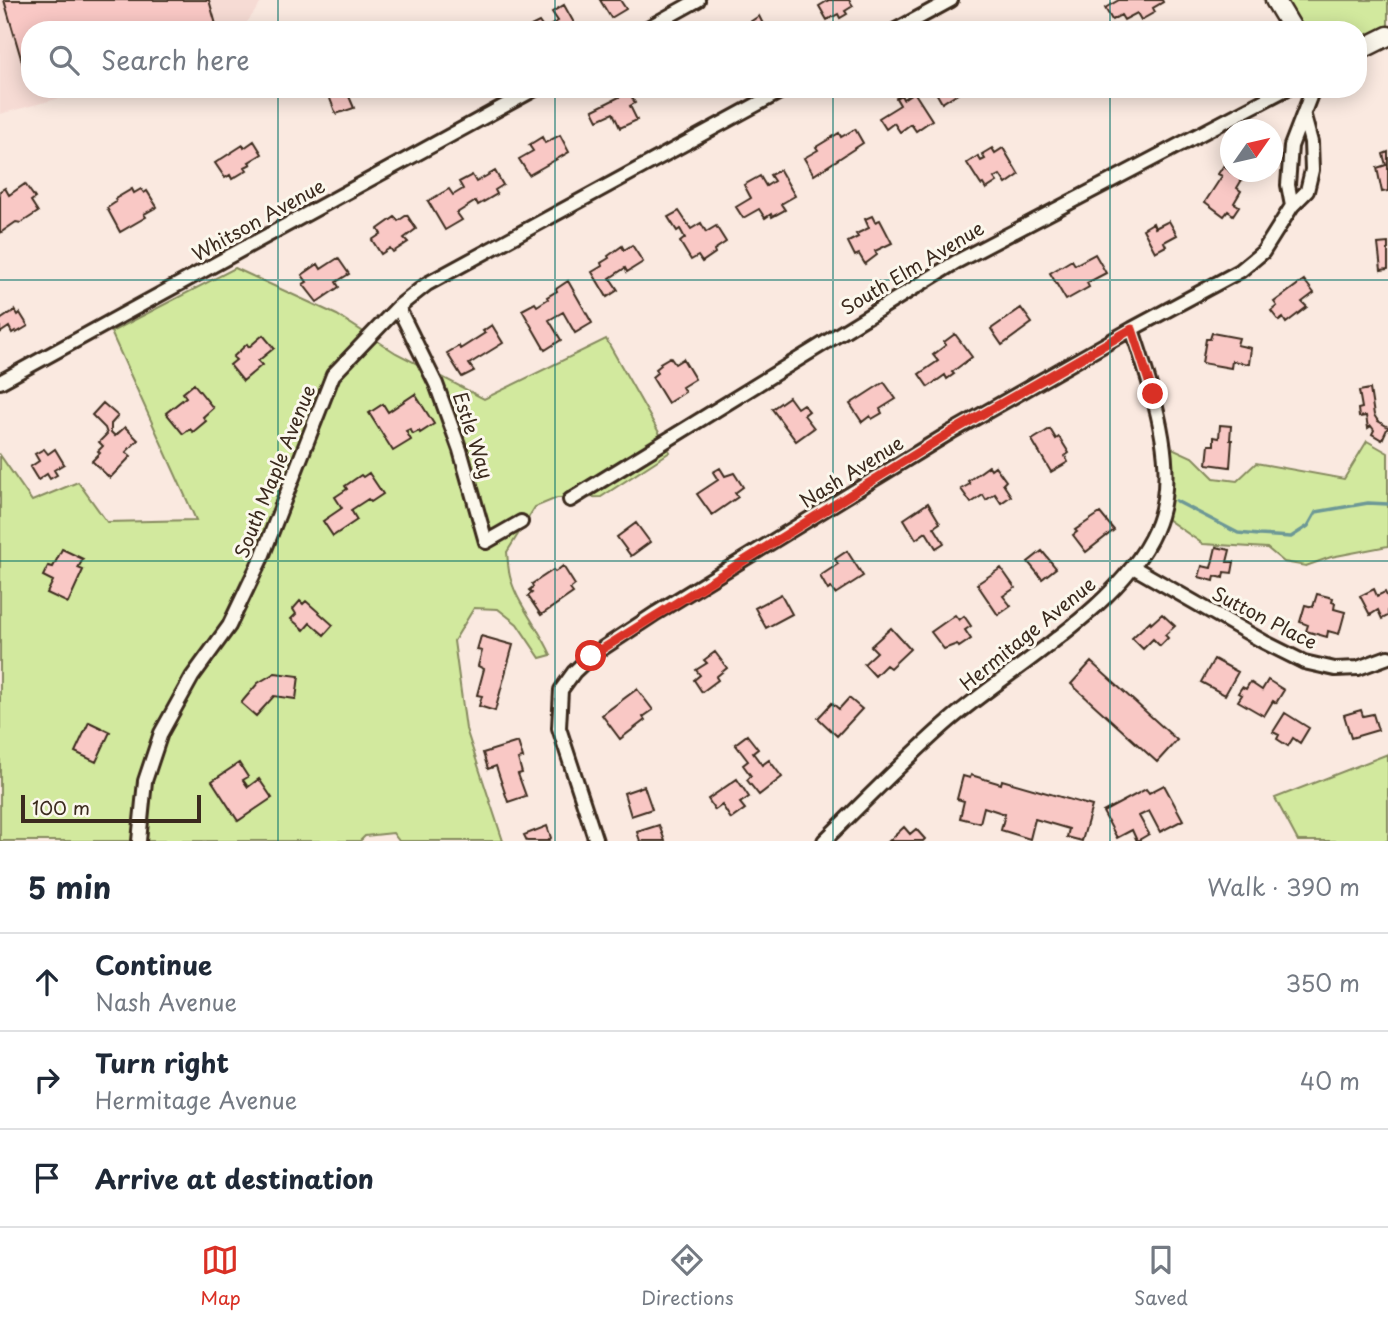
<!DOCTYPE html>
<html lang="en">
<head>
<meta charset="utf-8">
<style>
  :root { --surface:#fff; --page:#f6f6f7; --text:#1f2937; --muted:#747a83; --line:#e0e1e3; --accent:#d93025 }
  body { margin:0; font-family:"Playpen Sans",sans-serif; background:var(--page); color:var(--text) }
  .compass { position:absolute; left:1220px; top:119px; width:63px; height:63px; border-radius:50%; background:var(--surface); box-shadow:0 4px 18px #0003; rotate:56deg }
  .scale { position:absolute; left:21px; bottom:18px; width:180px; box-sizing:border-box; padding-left:7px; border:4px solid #3b2a1e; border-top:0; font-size:19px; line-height:24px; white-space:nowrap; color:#3b2a1e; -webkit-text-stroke:5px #fbf7ec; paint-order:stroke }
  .stop { position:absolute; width:21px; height:21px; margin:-16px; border:5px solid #d93025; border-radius:50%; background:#fff }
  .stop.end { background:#d93025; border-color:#fff; box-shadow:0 2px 7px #0008 }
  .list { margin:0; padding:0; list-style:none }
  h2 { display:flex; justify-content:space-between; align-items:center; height:91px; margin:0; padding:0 28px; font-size:30px }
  h2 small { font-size:23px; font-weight:400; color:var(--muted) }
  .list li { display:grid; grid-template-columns:46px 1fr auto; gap:21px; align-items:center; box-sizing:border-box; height:98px; padding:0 28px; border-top:2px solid var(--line) }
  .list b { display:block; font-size:26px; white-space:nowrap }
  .list p { margin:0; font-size:23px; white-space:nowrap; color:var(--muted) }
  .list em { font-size:23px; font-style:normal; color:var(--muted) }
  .icon { flex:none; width:38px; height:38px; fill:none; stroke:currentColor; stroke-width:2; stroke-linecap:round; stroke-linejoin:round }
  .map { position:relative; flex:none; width:1388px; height:841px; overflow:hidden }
  .search { position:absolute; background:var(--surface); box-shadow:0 4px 18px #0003; left:21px; right:21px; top:21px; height:77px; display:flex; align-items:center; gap:18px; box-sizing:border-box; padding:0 24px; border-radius:28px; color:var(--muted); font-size:26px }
  .sheet { height:385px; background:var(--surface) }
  nav { display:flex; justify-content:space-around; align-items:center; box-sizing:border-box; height:98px; border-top:2px solid var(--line); background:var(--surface); font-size:19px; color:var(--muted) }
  nav a { display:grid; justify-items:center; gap:4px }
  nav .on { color:var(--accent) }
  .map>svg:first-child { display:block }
  .built { fill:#f6dbd4 }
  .green { fill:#d2e99e; stroke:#868a5e; stroke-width:2 }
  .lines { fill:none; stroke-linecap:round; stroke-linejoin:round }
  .stream { stroke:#6d9896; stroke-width:3.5 }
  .building { fill:#f9c8c5; stroke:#3b2a1e; stroke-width:2 }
  .street-casing { stroke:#3b2a1e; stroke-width:18 }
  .secondary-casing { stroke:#3b2a1e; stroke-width:23 }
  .street { stroke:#fbf7ec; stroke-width:12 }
  .secondary { stroke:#fbf7ec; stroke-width:18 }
  .route { stroke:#d93025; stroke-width:9 }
  .grid { fill:none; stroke:#0f766e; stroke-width:2; stroke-opacity:0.55 }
  .labels { text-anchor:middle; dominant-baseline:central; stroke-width:6; stroke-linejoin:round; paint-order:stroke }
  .street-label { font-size:19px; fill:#3b2a1e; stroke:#fbf7ec }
</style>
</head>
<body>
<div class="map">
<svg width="1388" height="841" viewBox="0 0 1388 841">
  <rect width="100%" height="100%" fill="#fae9e0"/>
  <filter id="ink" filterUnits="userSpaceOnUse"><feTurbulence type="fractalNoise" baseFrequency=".0143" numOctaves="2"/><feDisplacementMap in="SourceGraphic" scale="14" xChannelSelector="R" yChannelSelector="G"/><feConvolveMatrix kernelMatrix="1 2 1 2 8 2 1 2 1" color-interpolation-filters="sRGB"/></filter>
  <g filter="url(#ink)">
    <path class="built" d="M0,0H263L248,21L237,30H30V89H94L0,114Z"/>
    <path class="green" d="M1284,0H1388V26L1358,43V30H1301Z
      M235,268L337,315L396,353L484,399L606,339L670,452L601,497L557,498L535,507L507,552C508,561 508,572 511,580C519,607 540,629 551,655L540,658L517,624L498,609L474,608L454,641L466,729L503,841H399L393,833L365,836L360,841H0V455L32,501L78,482L107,522L196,520L111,332Z
      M1367,441L1388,453V546L1331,557L1306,566L1284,562L1267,548L1203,544L1167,519L1171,494L1170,447L1194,458L1214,478L1237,481L1256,463L1344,479Z
      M1388,754V841H1298L1275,798Z"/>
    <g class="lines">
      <path class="stream" d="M1176,501L1238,533L1259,535L1291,537L1308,526L1316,512L1368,503L1388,504"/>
    </g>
    <path class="building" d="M4,0H209L217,28L210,30H30L28,82Z
      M600,0H620L626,9L611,18Z
      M829,0H849L853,6L845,11L847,14L840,18L838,14L827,20L819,6Z
      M1119,0H1162L1163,2L1153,8L1155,12L1141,20L1137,13L1124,20L1121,15L1112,20L1105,8Z
      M564,5L578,30H533L531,26L539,22L544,29L558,21L552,12Z
      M759,16L764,26L769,24L772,30H738Z
      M331,89H360L348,94L354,108L336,114L327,91Z
      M678,89H697L681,99L676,91Z
      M934,89H964L942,103Z
      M629,92L635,103L630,106L637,120L620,128L613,113L598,120L593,110Z
      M914,92L932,120L916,131L911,124L900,132L894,123L886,129L879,118L900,105L896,98L901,95L903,99Z
      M855,129L863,143L814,175L804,158L818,150L816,147L839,133L841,137Z
      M560,135L569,152L529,175L519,159L533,151L529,145L542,137L545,143Z
      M254,141L262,154L249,162L251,164L245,167L247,170L232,179L230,175L225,178L215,163L243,145L244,148Z
      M992,148L995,153L1003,148L1019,175L1006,184L1000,175L994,178L997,182L986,189L983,184L981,185L967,163L978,156L981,161L985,159L982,154Z
      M1388,152V191L1382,192L1377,168L1386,165L1383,154Z
      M1224,165L1230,172L1243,178L1237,188L1241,191L1234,203L1239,206L1233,215L1228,211L1224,216L1205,202L1222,176L1218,174Z
      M780,170L795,196L781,204L785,210L772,217L771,214L765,218L759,209L743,218L736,207L751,198L744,185L760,176L766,186L774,181L770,175Z
      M495,171L503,185L495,190L497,194L478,205L476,201L457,213L462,220L445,230L428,201L449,189L453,195L463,189L459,182L472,175L476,182Z
      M25,184L35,198L31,201L38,212L21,223L16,222L0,233V191L5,188L9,195Z
      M132,189L134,193L141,189L144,193L147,191L157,207L144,214L146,217L120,232L107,208L116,202L115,199Z
      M679,211L691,229L701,223L706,232L716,226L726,242L714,250L715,253L702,262L698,256L691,260L680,242L685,238L680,229L677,231L668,217Z
      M407,215L416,229L404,238L408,242L393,252L390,248L381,254L372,240L381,234L378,229L395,217L398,221Z
      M872,216L875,222L880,220L892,243L875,251L877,255L865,264L859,254L855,256L848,242L858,237L856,234L869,228L865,219Z
      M1169,221L1177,235L1164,242L1166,246L1155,252L1143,229L1153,223L1155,228Z
      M1388,243V269L1381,270L1378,244Z
      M632,245L643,262L627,272L625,268L610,278L618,290L607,297L592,272L602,266L601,263L609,258L608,256L622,246L624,250Z
      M1095,254L1106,273L1087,283L1089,287L1066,300L1050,273L1072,260L1075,265Z
      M338,258L349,274L336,282L339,287L317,302L303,284L307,282L302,275L318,264L321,269Z
      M1304,280L1314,293L1302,302L1307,307L1286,323L1283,318L1279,321L1271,311L1277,306L1274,302Z
      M568,281L592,323L575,333L563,312L549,320L561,340L545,350L522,310L535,303L537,306L548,299L547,297L557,291L556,289Z
      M1021,308L1032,323L1002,345L991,329Z
      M15,310L18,315L20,313L28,326L16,333L15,331L12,333L9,327L0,333V320Z
      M492,325L503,343L469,364L474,371L462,377L447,353L459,346L460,349L485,333L483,331Z
      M1212,333L1239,338L1237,345L1251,348L1249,364L1232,361L1231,368L1202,363L1206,339H1210Z
      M955,334L972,357L952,372L954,374L947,379L945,375L928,387L919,374L938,361L933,355L946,345L944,342Z
      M263,335L274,348L258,361L262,365L243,381L230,365L236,360L233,357L247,344L249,347Z
      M670,357L675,364L683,359L695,379L682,387L685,392L668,403L652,377L658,372L656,369L661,365L660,363Z
      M884,382L896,399L880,409L882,413L872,419L870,416L862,422L850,404Z
      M194,384L213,408L203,417L206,421L193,432L190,429L183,434L166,413L186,397L183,393Z
      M1370,389L1374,415L1378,421L1388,427L1382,440L1372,434L1374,430L1371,426L1368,428L1366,416L1359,417L1358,409L1362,408L1359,391Z
      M415,394L434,424L420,433L419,431L413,434L410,429L406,431L411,440L393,451L369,413L383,404L388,412Z
      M789,397L797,408L803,404L809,411L804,415L814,428L796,441L772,409Z
      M103,403L118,416L111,424V432L115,436L125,427L138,440L126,452L131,456L110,478L92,461L100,453L98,451L103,446L99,442L107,434L105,428L92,415Z
      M1220,425L1231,426L1230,440H1232L1230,467L1207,464L1209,445H1214V437L1219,438Z
      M1050,429L1056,439L1059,437L1069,453L1065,456L1068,462L1051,472L1032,440Z
      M44,449L48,454L55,449L64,464L54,470L57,475L50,479L47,474L38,480L30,467L39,461L35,454Z
      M989,466L991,469L995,466L1006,481L1003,484L1011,496L1001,503L995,494L986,500L983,495L971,503L961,489L970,484L968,481Z
      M720,468L725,476L734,473L743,487L735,493L738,497L712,515L697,494L718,480L713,472Z
      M369,473L383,494L371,502L368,499L351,510L357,520L333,536L323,521L342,508L335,497L347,489L345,486L361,475L363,477Z
      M928,503L940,523L934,527L944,543L936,548L926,532L916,539L904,519Z
      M1100,513L1114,530L1086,552L1073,535L1077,532L1075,530Z
      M636,523L650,542L631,556L617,537Z
      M1216,547L1230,550L1227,562H1234L1232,573L1224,572L1223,578L1215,576L1214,581L1199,577L1202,566L1211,568Z
      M62,549L83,559L78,568L83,570L68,603L47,593L53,581L43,576L48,566L53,567Z
      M847,551L863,576L835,594L831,588L828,590L820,576L838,564L835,559Z
      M1042,551L1056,568L1042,579L1028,562Z
      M563,566L575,585L570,589L573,593L541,615L528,596L532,593L529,590L533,587L532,584L553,570L555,572Z
      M1001,568L1015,588L1003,596L1011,606L998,615L977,584Z
      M1374,589L1377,596L1385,592L1388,598V616L1382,619L1378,610L1370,615L1360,596Z
      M781,594L792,614L766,628L755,608Z
      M1317,594L1333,598L1332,602L1335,603L1334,609L1345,612L1339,634L1328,631L1327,637L1306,631L1308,625L1300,622L1305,605L1313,607Z
      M300,601L303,604L306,601L333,625L324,635L310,623L304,630L291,619L296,614L293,609Z
      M1162,614L1175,626L1165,635L1168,638L1160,646L1153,639L1143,649L1132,638L1150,621L1151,624Z
      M955,615L959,620L964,616L971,626L965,630L971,639L959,647L957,644L944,649L931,632Z
      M891,628L910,649L890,668L886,665L875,676L864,664L877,652L871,646Z
      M481,636L513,645L495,711L479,706L482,696L477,695L484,669L478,666L482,651L477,650Z
      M715,652L727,668L716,677L718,680L702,692L694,680L700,675L696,670L707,663L704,660Z
      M1214,659L1238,672L1225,695L1201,682Z
      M1091,662L1177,740L1157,762L1071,684Z
      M275,673L299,676L296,699L274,696L256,716L241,703L258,683Z
      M1268,680L1284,690L1276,703L1273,701L1264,716L1238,701L1242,695L1238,693L1242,687L1246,689L1250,682L1262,690Z
      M637,689L653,710L643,717L645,720L620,739L602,715Z
      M849,698L862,709L837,736L818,718L832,703L839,709Z
      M1361,710L1363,716L1373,714L1378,730L1351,738L1344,715Z
      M1285,713L1309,728L1300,743L1293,738L1288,746L1277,739L1279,735L1273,732Z
      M89,722L110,732L96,762L75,752Z
      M747,735L758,749L753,753L762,765L769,760L782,777L759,795L747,780L751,776L743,765L748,761L735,744Z
      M518,742L523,758L518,759L522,773L518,774L526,796L508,802L496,766L488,769L483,753Z
      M239,763L248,777L243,780L248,787L259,779L272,798L238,821L212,781Z
      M971,775L1001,784L1002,780L1092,806L1082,841L1067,837L1069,829L1035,819L1030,839L1001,830L1005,814L984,807L980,823L960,818L964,801L957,799L963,776L970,778Z
      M737,779L749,797L740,803L745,809L731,819L722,805L715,810L708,799Z
      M1164,785L1183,820L1160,832L1149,811L1139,816L1149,834L1137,841L1132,830L1117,838L1103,812L1146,789L1149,793Z
      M644,786L652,809L631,816L624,793Z
      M659,825L665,841H640L637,832Z
      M547,826L551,838L548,841H527L524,835Z
      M904,827L910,834L916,829L925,839L923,841H889Z"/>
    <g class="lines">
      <g class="street-casing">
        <path id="street" d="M644,30L698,0
          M896,30L951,0
          M1292,206L1288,185L1291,146L1313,89
          M398,307L436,384L460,450L486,542L521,522
          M0,382L535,89
          M570,500L956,262L1286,89
          M1133,567L1264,642L1304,662L1335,669L1358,668L1388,657
          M139,841L145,781L161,733L192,677L229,626L262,557L333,375L398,307L427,284L785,89
          M596,841L559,728L561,690L574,672L591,656L656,613L951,432L1132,329L1240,271L1263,252L1292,206L1307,191L1312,170L1311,142L1304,116
          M824,841C865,801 906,758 950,720C1012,667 1122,606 1155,530C1182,470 1151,388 1132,329"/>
      </g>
      <g class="secondary-casing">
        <path id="secondary" d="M1275,0L1293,30
          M1358,51L1388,36"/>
      </g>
      <use href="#street" class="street"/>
      <use href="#secondary" class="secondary"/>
    </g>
  </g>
  <g class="lines" filter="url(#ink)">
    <path class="route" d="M591,656L951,432L1132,329L1153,394"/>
  </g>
  <path class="grid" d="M278,0V30M555,0V30M833,0V30M1110,0V30M278,89V841M555,89V841M833,89V841M1110,89V841M0,280H1388M0,561H1388"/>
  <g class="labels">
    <g class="street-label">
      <text transform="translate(258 219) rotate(-29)">Whitson Avenue</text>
      <text transform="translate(912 267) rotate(-31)">South Elm Avenue</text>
      <text transform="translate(474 435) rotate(72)">Estle Way</text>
      <text transform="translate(274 471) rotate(-68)">South Maple Avenue</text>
      <text transform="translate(851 471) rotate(-32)">Nash Avenue</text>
      <text transform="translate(1265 617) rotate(27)">Sutton Place</text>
      <text transform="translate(1027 633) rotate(-39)">Hermitage Avenue</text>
    </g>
  </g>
</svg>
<svg class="compass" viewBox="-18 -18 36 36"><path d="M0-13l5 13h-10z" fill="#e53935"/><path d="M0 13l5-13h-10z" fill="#747a83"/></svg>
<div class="scale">100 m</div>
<div class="stop" style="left:591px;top:656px"></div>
<div class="stop end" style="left:1153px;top:394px"></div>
<div class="search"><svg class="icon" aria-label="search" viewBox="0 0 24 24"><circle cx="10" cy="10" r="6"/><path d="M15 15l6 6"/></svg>Search here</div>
</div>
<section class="sheet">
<h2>5 min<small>Walk · 390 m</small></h2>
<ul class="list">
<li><svg class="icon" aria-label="ahead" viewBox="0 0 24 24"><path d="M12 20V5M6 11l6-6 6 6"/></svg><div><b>Continue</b><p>Nash Avenue</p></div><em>350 m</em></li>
<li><svg class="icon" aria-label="right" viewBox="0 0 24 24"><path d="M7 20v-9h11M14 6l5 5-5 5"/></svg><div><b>Turn right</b><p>Hermitage Avenue</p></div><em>40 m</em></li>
<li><svg class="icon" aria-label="arrive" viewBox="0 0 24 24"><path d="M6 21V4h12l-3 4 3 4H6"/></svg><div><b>Arrive at destination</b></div></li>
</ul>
</section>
<nav>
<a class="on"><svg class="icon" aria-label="map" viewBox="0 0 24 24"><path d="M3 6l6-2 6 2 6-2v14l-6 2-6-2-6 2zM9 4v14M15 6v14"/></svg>Map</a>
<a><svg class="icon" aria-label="directions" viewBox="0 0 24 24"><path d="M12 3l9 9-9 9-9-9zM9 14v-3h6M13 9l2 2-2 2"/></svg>Directions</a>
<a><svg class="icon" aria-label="saved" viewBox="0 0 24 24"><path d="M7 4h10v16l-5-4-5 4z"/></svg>Saved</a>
</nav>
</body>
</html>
